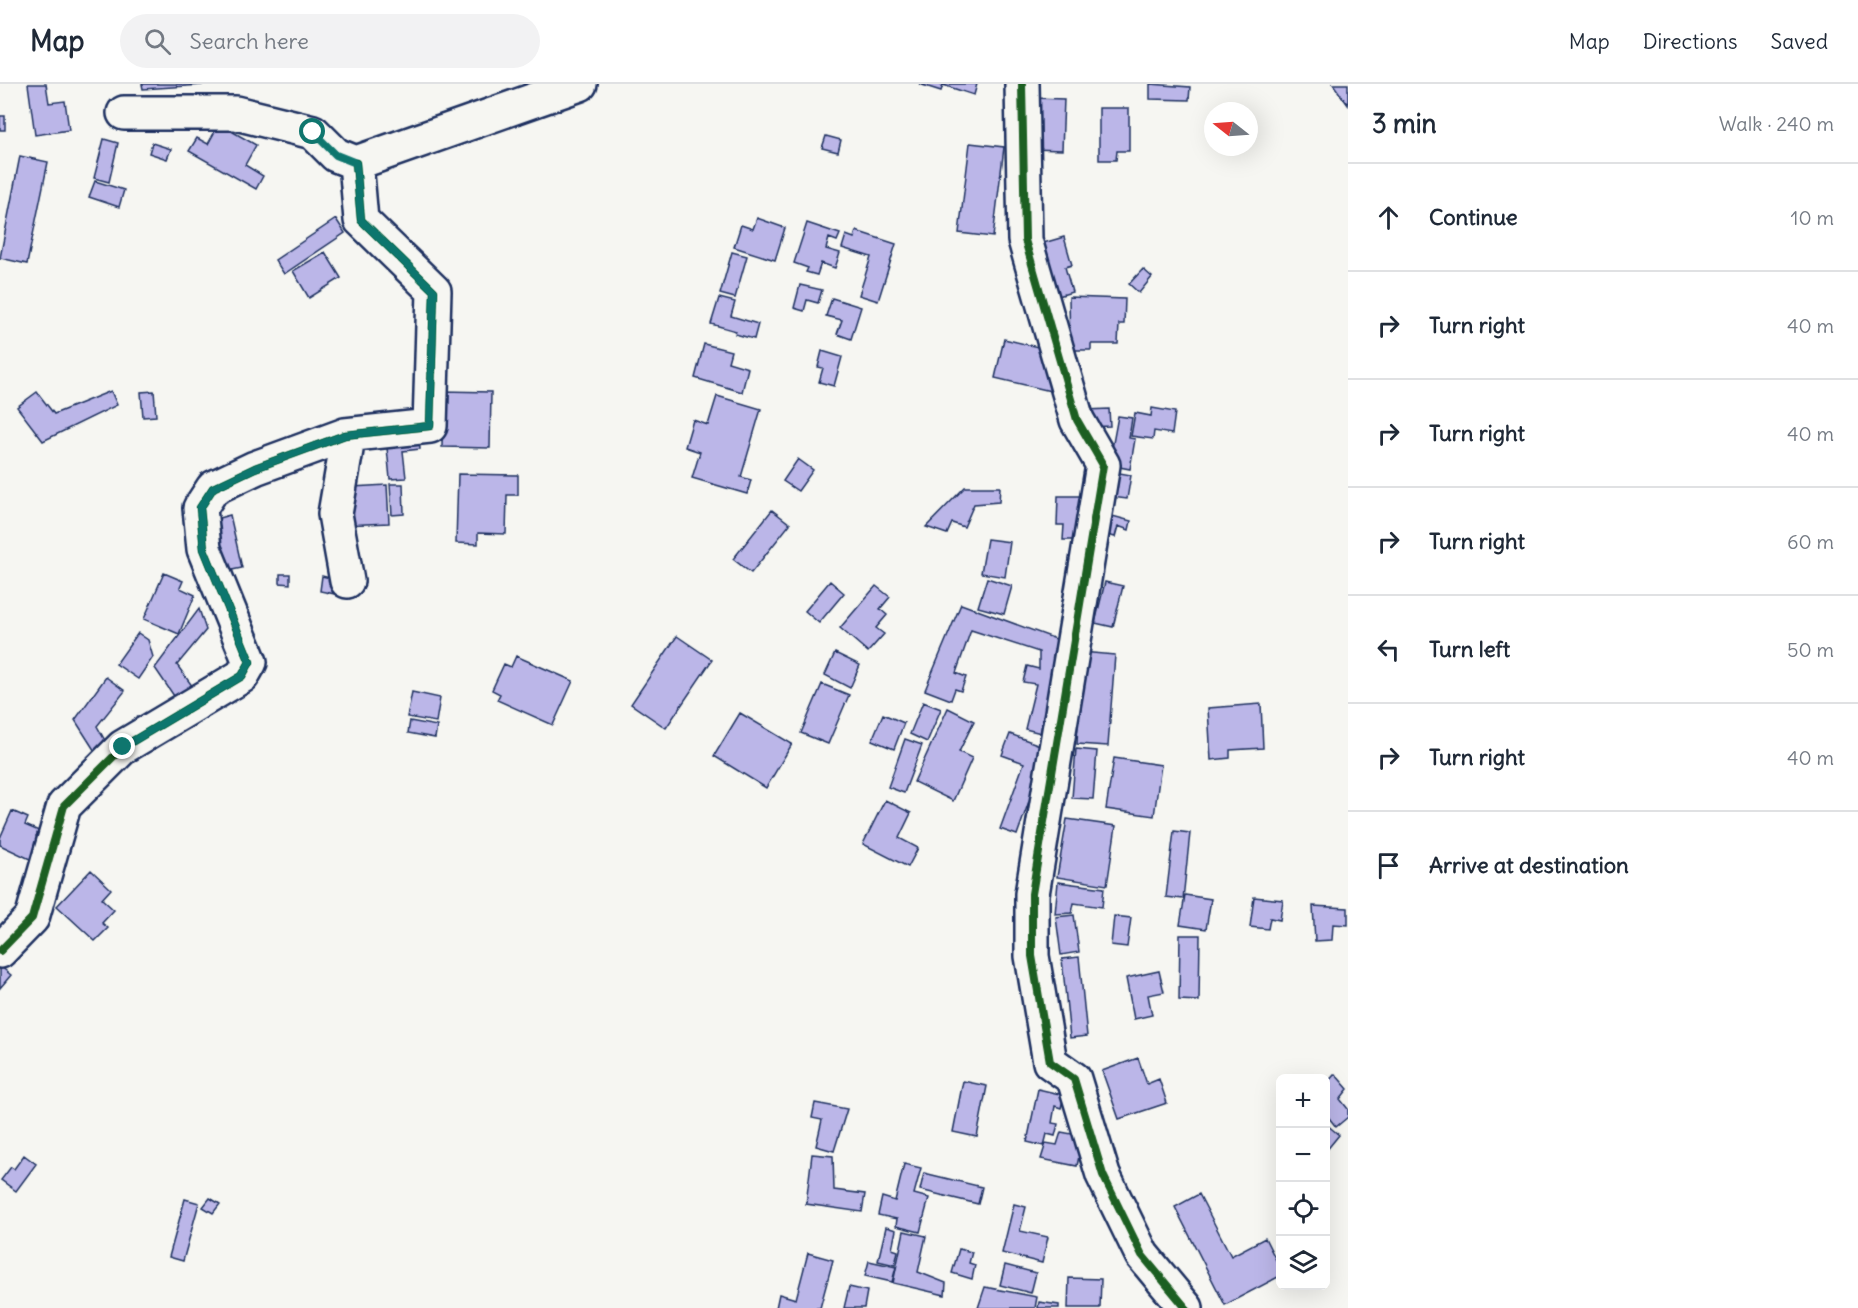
<!DOCTYPE html>
<html lang="en">
<head>
<meta charset="utf-8">
<style>
  :root { --surface:#fff; --page:#f2f2f3; --text:#1f2937; --muted:#747a83; --line:#e0e1e3 }
  body { margin:0; font-family:Delius,sans-serif; background:var(--page); color:var(--text) }
  .controls { position:absolute; right:18px; bottom:18px; display:grid; overflow:hidden; border-radius:9px; box-shadow:0 6px 24px #0002 }
  .controls button { width:54px; height:54px; display:grid; place-items:center; padding:0; border:0; border-bottom:2px solid var(--line); background:var(--surface); color:var(--text); font:30px sans-serif }
  .compass { position:absolute; left:1204px; top:18px; width:54px; height:54px; border-radius:50%; background:var(--surface); box-shadow:0 6px 24px #0002; rotate:287deg }
  .stop { position:absolute; width:18px; height:18px; margin:-14px; border:4px solid #0f766e; border-radius:50%; background:#fff }
  .stop.end { background:#0f766e; border-color:#fff; box-shadow:0 2px 6px #0008 }
  .list { margin:0; padding:0; list-style:none }
  h2 { display:flex; justify-content:space-between; align-items:center; height:78px; margin:0; padding:0 24px; font-size:26px }
  h2 small { font-size:20px; font-weight:400; color:var(--muted) }
  .list li { display:grid; grid-template-columns:39px 1fr auto; gap:18px; align-items:center; box-sizing:border-box; height:108px; padding:0 24px; border-top:2px solid var(--line) }
  .list b { display:block; font-size:22px; white-space:nowrap }
  .list em { font-size:20px; font-style:normal; color:var(--muted) }
  .icon { flex:none; width:33px; height:33px; fill:none; stroke:currentColor; stroke-width:2; stroke-linecap:round; stroke-linejoin:round }
  .map { position:relative; flex:none; width:1348px; height:1224px; overflow:hidden }
  header { display:flex; align-items:center; gap:36px; box-sizing:border-box; height:84px; padding:0 30px; background:var(--surface); border-bottom:2px solid var(--line) }
  header strong { font-size:28px }
  nav { display:flex; gap:33px; margin-inline-start:auto; font-size:21px }
  .search { width:420px; height:54px; background:var(--page); display:flex; align-items:center; gap:15px; box-sizing:border-box; padding:0 21px; border-radius:33px; color:var(--muted); font-size:22px }
  main { display:flex }
  aside { flex:1; background:var(--surface) }
  .map>svg:first-child { display:block }
  .building { fill:#bbb6e8; stroke:#1b2f5e; stroke-width:1.5 }
  .lines { fill:none; stroke-linecap:round; stroke-linejoin:round }
  .minor-casing { stroke:#1b2f5e; stroke-width:38 }
  .minor { stroke:#f6f6f2; stroke-width:33 }
  .cycleway-casing { stroke:#f6f6f2; stroke-width:11 }
  .cycleway { stroke:#1b5e20; stroke-width:8 }
  .route { stroke:#0f766e; stroke-width:8 }
</style>
</head>
<body>
<header>
<strong>Map</strong>
<div class="search"><svg class="icon" aria-label="search" viewBox="0 0 24 24"><circle cx="10" cy="10" r="6"/><path d="M15 15l6 6"/></svg>Search here</div>
<nav><a>Map</a><a>Directions</a><a>Saved</a></nav>
</header>
<main>
<div class="map">
<svg width="1348" height="1224" viewBox="0 0 1348 1224">
  <rect width="100%" height="100%" fill="#f6f6f2"/>
  <filter id="ink" filterUnits="userSpaceOnUse"><feTurbulence type="fractalNoise" baseFrequency=".0167" numOctaves="2"/><feDisplacementMap in="SourceGraphic" scale="12" xChannelSelector="R" yChannelSelector="G"/><feConvolveMatrix kernelMatrix="1 2 1 2 8 2 1 2 1" color-interpolation-filters="sRGB"/></filter>
  <g filter="url(#ink)">
    <path class="building" d="M28,0H46L49,19L65,17L69,46L35,51Z
      M142,0H202V1L143,5Z
      M919,0H977L974,11L943,1L941,7Z
      M1150,0L1190,3L1189,16L1150,15Z
      M1333,0H1348V21Z
      M1033,14L1064,15L1062,66L1031,65Z
      M1099,24H1129V67H1117L1116,76H1099Z
      M0,32H5V46H0Z
      M219,40L256,61L245,81L263,92L256,105L189,67L197,54L208,60Z
      M826,52L841,56L838,68L822,64Z
      M104,55L118,59L109,98L94,94Z
      M152,59L171,65L167,75L149,69Z
      M970,59L1004,63L993,153L959,149Z
      M20,72L48,78L27,180L0,174Z
      M95,97L124,106L119,123L89,113Z
      M757,134L785,144L775,176L734,163L741,141L753,145Z
      M336,135L345,149L284,190L275,176Z
      M807,139L840,150L837,157L829,154L826,165L840,169L835,184L821,179L817,191L806,188L808,184L794,179Z
      M856,147L896,160L878,217L859,211L871,173L842,164L846,151L854,154Z
      M1064,153L1072,181L1065,183L1072,208L1055,213L1040,160Z
      M325,168L341,194L309,214L293,187Z
      M732,168L747,172L735,214L720,210Z
      M1143,185L1152,193L1139,209L1129,200Z
      M800,201L822,206L818,219L807,216L804,227L794,224Z
      M1069,213L1125,215L1124,240H1119L1118,260H1091V266H1070Z
      M719,214L735,218L731,232L758,240L754,255L735,250L736,247L711,240Z
      M832,214L861,223L851,255L837,250L842,236L826,232Z
      M1004,255L1051,266L1055,308L995,294Z
      M704,260L731,267L728,278L748,284L742,308L695,294Z
      M822,267L842,273L834,302L819,298L823,284L818,283Z
      M111,307L117,321L43,357L17,323L37,308L54,330Z
      M154,307L156,332L143,333L141,308Z
      M443,307L491,308L490,364L442,363Z
      M717,312L761,325L741,393L751,396L747,410L692,394L700,368L685,363L693,336L708,341Z
      M1152,324L1175,328L1172,350L1154,347L1153,355L1131,352L1135,329L1151,332Z
      M1109,325L1110,342L1087,343L1086,326Z
      M1118,332L1132,334L1129,354L1135,355L1130,385L1109,381Z
      M419,352L420,365L403,367L406,394L390,395L386,353Z
      M798,375L813,386L798,407L783,397Z
      M1109,387L1131,391L1127,415L1104,412Z
      M458,390L518,391V411H507L506,450L478,449V460L456,459Z
      M390,400H403L404,430L392,431Z
      M387,401L389,439L343,441L342,423L353,422L352,403Z
      M965,403H1000L999,418L974,420L964,443L952,439L947,450L926,443Z
      M1058,412H1081L1080,456H1063L1064,441H1057Z
      M772,426L790,440L751,489L733,475Z
      M1105,430L1131,437L1129,446L1118,442L1115,453L1100,449Z
      M230,431L242,484L227,487L215,435Z
      M987,455L1010,458L1005,493L981,489Z
      M164,489L183,497L180,504L195,511L179,550L144,535Z
      M280,490H290V500L280,499Z
      M322,492L338,496L335,510L320,507Z
      M987,494L1012,502L1004,530L978,523Z
      M830,497L844,509L819,539L805,527Z
      M1105,498L1123,502L1113,543L1095,539Z
      M876,502L890,513L880,525L887,531L876,544L884,550L868,568L840,544Z
      M961,520L1064,558L1049,651L1025,645L1036,600L1023,598L1027,582L1039,585V568L971,546L956,589L966,593L961,607L955,605L951,616L925,606Z
      M199,525L206,546L177,581L193,603L176,615L155,584Z
      M138,549L148,556L153,573L138,595L116,580Z
      M677,552L712,576L666,644L631,620Z
      M1081,568L1115,571L1108,662L1077,660Z
      M835,569L860,581L850,604L825,591Z
      M516,572L573,597L553,641L497,616L500,610L492,606L504,580L511,583Z
      M106,593L125,607L97,642L108,662L98,672L75,636Z
      M822,600L849,611L828,660L801,649Z
      M412,608L440,614L436,638L407,633Z
      M923,618L941,625L927,658L910,650Z
      M1261,620L1263,664L1230,666V674L1211,676L1208,624Z
      M948,624L974,637L959,668L972,674L953,717L914,698Z
      M740,629L792,660L766,704L714,672Z
      M883,630L904,639L894,665L872,656Z
      M410,637L437,642L435,654L408,649Z
      M1010,650L1048,664L1017,751L1000,745L1024,679L1002,671Z
      M905,655L922,661L904,709L888,703Z
      M1076,665L1097,667L1093,715L1072,714Z
      M1114,674L1161,681L1154,732L1106,725Z
      M885,716L911,729L899,754L918,764L908,783L863,760Z
      M12,727L28,734L25,741L39,747L36,752L43,756L34,777L0,761V754Z
      M1067,735L1116,742L1107,801L1057,793Z
      M1174,747L1190,749L1183,815L1166,813Z
      M91,786L111,805L102,815L114,826L102,839L108,844L95,857L57,822Z
      M1058,798L1104,804L1102,823L1074,819L1072,829L1055,830Z
      M1185,811L1211,815L1206,845L1180,841Z
      M1254,813L1283,816L1280,836L1270,834L1268,845L1250,843Z
      M1313,822L1348,824V841L1333,840L1332,856L1315,857Z
      M1074,831L1079,868L1061,871L1056,833Z
      M1114,832L1131,834L1127,863L1111,861Z
      M1180,851H1200L1199,917L1179,916Z
      M1079,873L1087,952L1070,954L1062,875Z
      M0,882L11,891L0,904Z
      M1159,887L1164,908L1148,911L1152,931L1134,935L1126,894Z
      M1138,974L1147,1000L1159,995L1167,1019L1119,1035L1102,987Z
      M1335,990L1348,1005L1340,1015L1348,1025V1033L1336,1043L1326,1030V1000Z
      M963,997L987,1002L977,1053L953,1048Z
      M1038,1005L1064,1011L1061,1024L1055,1022L1052,1039L1058,1040L1055,1052L1047,1050L1044,1062L1027,1058Z
      M815,1019L847,1025L834,1067L816,1062L822,1036L812,1034Z
      M1326,1040L1339,1051L1326,1067Z
      M1061,1048L1083,1052L1077,1082L1041,1075L1046,1059L1057,1061Z
      M812,1070L833,1072L834,1106L865,1110L862,1128L806,1120Z
      M24,1071L36,1080L16,1107L1,1096L11,1083L14,1085Z
      M904,1080L921,1084L914,1110L929,1114L920,1148L896,1142L897,1135L878,1131L882,1113L895,1117Z
      M924,1089L982,1103L978,1120L920,1106Z
      M1199,1110L1231,1172L1265,1154L1280,1184V1192L1225,1221L1175,1123Z
      M210,1114L220,1120L213,1129L203,1123Z
      M185,1115L199,1119L183,1177L169,1173Z
      M1014,1120L1026,1123L1020,1147L1048,1153L1042,1179L1002,1169Z
      M886,1143L896,1146L892,1165L898,1167L895,1181L878,1177Z
      M904,1147L926,1152L918,1188L946,1199L945,1211L893,1199Z
      M959,1165L972,1168L969,1179L975,1181L972,1195L952,1189Z
      M808,1169L833,1176L820,1224H776L779,1210L796,1215Z
      M869,1177L896,1183L892,1198L865,1192Z
      M1005,1181L1036,1189L1031,1209L1000,1201Z
      M1069,1194L1101,1195L1100,1224H1068Z
      M849,1203L867,1207L864,1224H844Z
      M985,1203L1037,1213L1035,1224H978Z
      M1039,1218L1059,1221V1224H1038Z"/>
    <g class="lines">
      <g class="minor-casing">
        <path id="minor" d="M1022,0L1025,156L1077,336L1103,381L1032,810V872L1050,978L1074,995L1103,1091L1142,1171L1186,1224
          M124,29H236L313,48L336,71L356,79L580,0
          M345,351L346,366L335,430L347,497
          M0,867L32,834L64,722L123,663L242,592L250,578L204,465L200,424L213,404L255,384L345,351L430,342L434,207L361,136L356,79"/>
      </g>
      <use href="#minor" class="minor"/>
      <g class="cycleway-casing">
        <path id="cycleway" d="M1022,0L1025,156L1077,336L1103,381L1032,810V872L1050,978L1074,995L1103,1091L1142,1171L1186,1224
          M0,867L32,834L64,722L123,663L242,592L250,578L204,465L200,424L213,404L255,384L345,351L430,342L434,207L361,136L356,79"/>
      </g>
      <use href="#cycleway" class="cycleway"/>
    </g>
  </g>
  <g class="lines" filter="url(#ink)">
    <path class="route" d="M123,663L242,592L250,578L204,465L200,424L213,404L255,384L345,351L430,342L434,207L361,136L356,79L336,71L313,48"/>
  </g>
</svg>
<div class="controls">
<button>+</button>
<button>−</button>
<button><svg class="icon" aria-label="locate" viewBox="0 0 24 24"><circle cx="12" cy="12" r="6"/><path d="M12 2v4M12 18v4M2 12h4M18 12h4"/></svg></button>
<button><svg class="icon" aria-label="layers" viewBox="0 0 24 24"><path d="M12 4l9 5-9 5-9-5zM3 14l9 5 9-5"/></svg></button>
</div>
<svg class="compass" viewBox="-18 -18 36 36"><path d="M0-13l5 13h-10z" fill="#e53935"/><path d="M0 13l5-13h-10z" fill="#747a83"/></svg>
<div class="stop" style="left:313px;top:48px"></div>
<div class="stop end" style="left:123px;top:663px"></div>
</div>
<aside>
<h2>3 min<small>Walk · 240 m</small></h2>
<ul class="list">
<li><svg class="icon" aria-label="ahead" viewBox="0 0 24 24"><path d="M12 20V5M6 11l6-6 6 6"/></svg><div><b>Continue</b></div><em>10 m</em></li>
<li><svg class="icon" aria-label="right" viewBox="0 0 24 24"><path d="M7 20v-9h11M14 6l5 5-5 5"/></svg><div><b>Turn right</b></div><em>40 m</em></li>
<li><svg class="icon" aria-label="right" viewBox="0 0 24 24"><path d="M7 20v-9h11M14 6l5 5-5 5"/></svg><div><b>Turn right</b></div><em>40 m</em></li>
<li><svg class="icon" aria-label="right" viewBox="0 0 24 24"><path d="M7 20v-9h11M14 6l5 5-5 5"/></svg><div><b>Turn right</b></div><em>60 m</em></li>
<li><svg class="icon" aria-label="left" viewBox="0 0 24 24"><path d="M17 20v-9H6M10 6l-5 5 5 5"/></svg><div><b>Turn left</b></div><em>50 m</em></li>
<li><svg class="icon" aria-label="right" viewBox="0 0 24 24"><path d="M7 20v-9h11M14 6l5 5-5 5"/></svg><div><b>Turn right</b></div><em>40 m</em></li>
<li><svg class="icon" aria-label="arrive" viewBox="0 0 24 24"><path d="M6 21V4h12l-3 4 3 4H6"/></svg><div><b>Arrive at destination</b></div></li>
</ul>
</aside>
</main>
</body>
</html>
